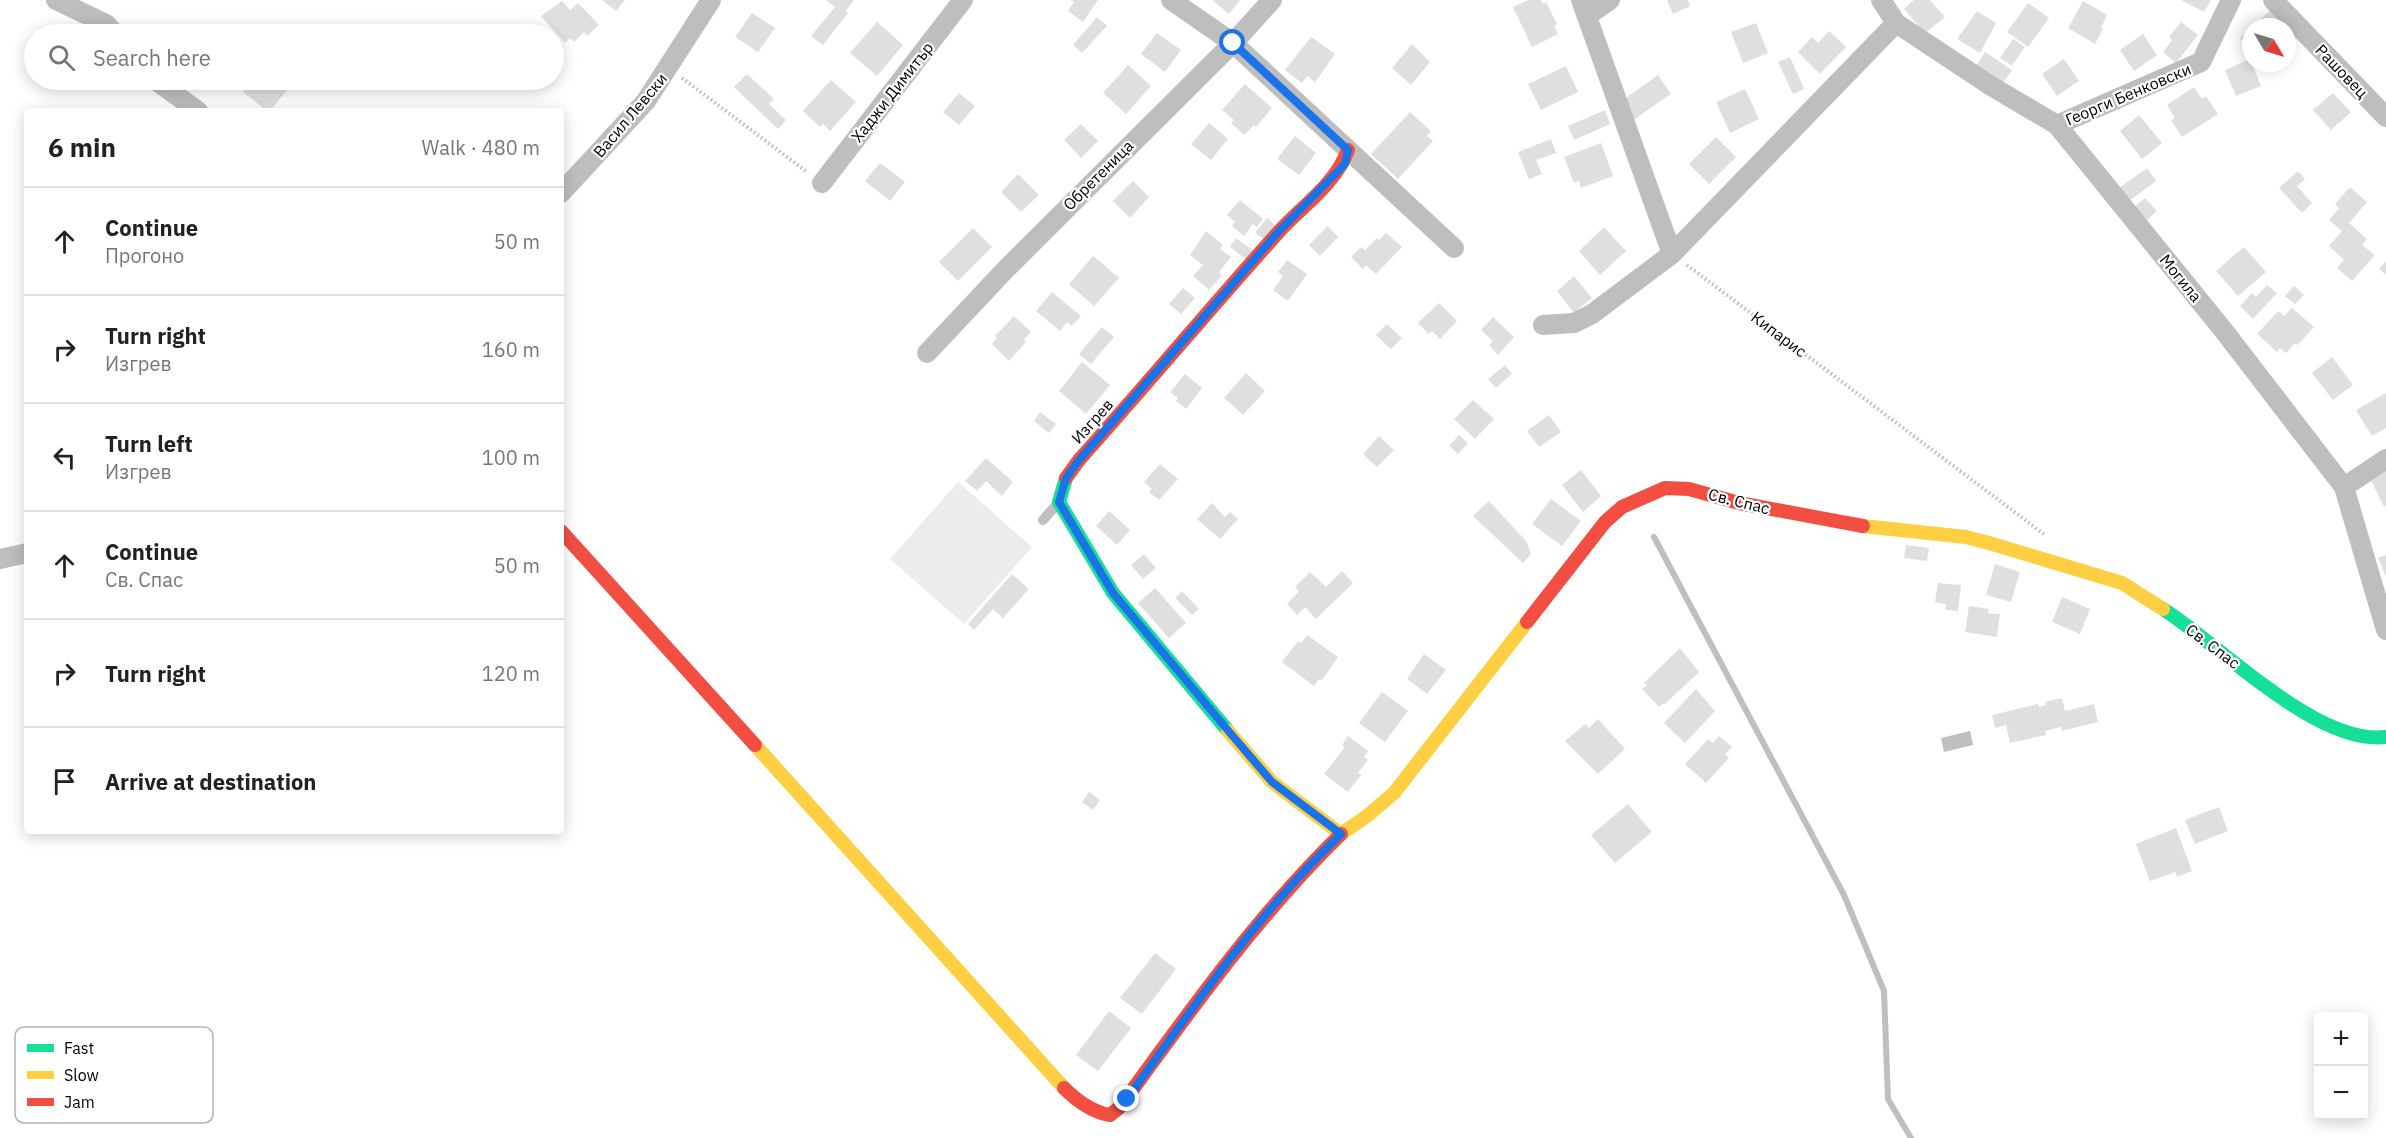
<!DOCTYPE html>
<html lang="en">
<head>
<meta charset="utf-8">
<style>
  :root { --surface:#fff; --page:#f6f6f6; --text:#222; --muted:#767676; --line:#e0e0e0 }
  body { margin:0; font-family:"IBM Plex Sans",sans-serif; background:var(--page); color:var(--text) }
  .controls { position:absolute; right:18px; bottom:18px; display:grid; overflow:hidden; border-radius:6px; box-shadow:0 3px 15px #0003 }
  .controls button { width:54px; height:54px; display:grid; place-items:center; padding:0; border:0; border-bottom:2px solid var(--line); background:var(--surface); color:var(--text); font:30px sans-serif }
  .compass { position:absolute; left:2242px; top:18px; width:54px; height:54px; border-radius:50%; background:var(--surface); box-shadow:0 3px 15px #0003; rotate:128deg }
  .stop { position:absolute; width:18px; height:18px; margin:-14px; border:4px solid #1a73e8; border-radius:50%; background:#fff }
  .stop.end { background:#1a73e8; border-color:#fff; box-shadow:0 2px 6px #0008 }
  .list { margin:0; padding:0; list-style:none }
  h2 { display:flex; justify-content:space-between; align-items:center; height:78px; margin:0; padding:0 24px; font-size:26px }
  h2 small { font-size:20px; font-weight:400; color:var(--muted) }
  .list li { display:grid; grid-template-columns:39px 1fr auto; gap:18px; align-items:center; box-sizing:border-box; height:108px; padding:0 24px; border-top:2px solid var(--line) }
  .list b { display:block; font-size:22px; white-space:nowrap }
  .list p { margin:0; font-size:20px; white-space:nowrap; color:var(--muted) }
  .list em { font-size:20px; font-style:normal; color:var(--muted) }
  .icon { flex:none; width:33px; height:33px; fill:none; stroke:currentColor; stroke-width:2; stroke-linecap:round; stroke-linejoin:round }
  .map { position:relative; flex:none; width:2386px; height:1138px; overflow:hidden }
  .search { position:absolute; background:var(--surface); box-shadow:0 3px 15px #0003; left:24px; top:24px; width:540px; height:66px; display:flex; align-items:center; gap:15px; box-sizing:border-box; padding:0 21px; border-radius:33px; color:var(--muted); font-size:22px }
  .panel { position:absolute; background:var(--surface); box-shadow:0 3px 15px #0003; left:24px; top:108px; width:540px; height:726px; border-radius:6px }
  .map>svg:first-child { display:block }
  .green { fill:#ececec }
  .water { fill:#bfbfbf }
  .lines { fill:none; stroke-linecap:round; stroke-linejoin:round }
  .stream { stroke:#bfbfbf; stroke-width:6 }
  .building { fill:#dfdfdf }
  .path { stroke:#b9b9b9; stroke-width:4; stroke-dasharray:1.5 3; stroke-linecap:butt }
  .lane { stroke:#bebebe; stroke-width:10 }
  .street { stroke:#bebebe; stroke-width:20 }
  .fast { stroke:#16e098; stroke-width:14 }
  .slow { stroke:#ffcf43; stroke-width:14 }
  .jam { stroke:#f24e42; stroke-width:14 }
  .route { stroke:#1a73e8; stroke-width:8 }
  .labels { text-anchor:middle; dominant-baseline:central; stroke-width:4.5; stroke-linejoin:round; paint-order:stroke }
  .street-label { font-size:16px; fill:#000; stroke:#fff }
  .key { fill:#fff; stroke:#b2b2b2; stroke-width:1.5 }
  .key-label { font-size:16px; fill:#000 }
</style>
</head>
<body>
<div class="map">
<svg width="2386" height="1138" viewBox="0 0 2386 1138">
  <rect width="100%" height="100%" fill="#fff"/>
  <path class="green" d="M958,482L1032,547L964,624L890,559Z"/>
  <path class="water" d="M1970,731L1973,745L1944,752L1941,738Z"/>
  <g class="lines">
    <path class="stream" d="M1654,537L1844,895L1884,991L1888,1099L1911,1138"/>
  </g>
  <path class="building" d="M602,0H625L616,11Z
    M826,0H854L846,11L848,13L823,45L811,36L835,7Z
    M1071,0H1098L1083,22L1068,11L1074,2Z
    M1212,0H1240L1229,14Z
    M1528,0H1541L1543,4L1546,2L1557,24L1554,26L1558,34L1532,47L1513,7Z
    M1667,0H1688L1690,6L1673,14Z
    M1914,0H1930L1945,17L1925,33L1904,9Z
    M2181,0H2211L2204,12Z
    M562,1L570,10L578,3L599,25L587,36L584,32L574,42L570,38L565,43L541,16Z
    M2083,1L2107,15L2101,28L2103,29L2095,44L2068,28Z
    M2028,3L2049,18L2028,47L2007,32Z
    M2271,10L2286,27H2252Z
    M1977,11L1996,23L1980,53L1957,39Z
    M752,13L775,28L758,52L735,37Z
    M1097,17L1107,26L1082,53L1073,45Z
    M877,22L903,45L877,76L850,53Z
    M2181,22L2198,35L2176,63L2163,52L2172,40L2169,37Z
    M1756,23L1768,53L1743,63L1731,32Z
    M2251,28V50L2240,38Z
    M2287,29L2295,38L2287,45Z
    M1829,31L1846,47L1820,74L1798,52L1812,37L1818,43Z
    M1157,33L1181,50L1165,72L1141,54Z
    M2143,34L2157,55L2134,71L2120,50Z
    M1311,37L1335,54L1315,82L1307,76L1302,83L1285,70Z
    M2013,39L2025,47L2012,66L2000,58Z
    M1412,44L1430,62L1411,85L1392,68Z
    M1985,52L2012,70L2003,83L1976,66Z
    M1790,57L1804,89L1793,94L1778,62Z
    M2064,59L2079,81L2057,96L2042,74Z
    M2250,59L2261,86L2236,96L2225,70Z
    M1128,65L1151,86L1126,114L1103,93Z
    M1566,66L1578,92L1541,110L1528,84Z
    M747,74L774,99L769,104L786,120L778,129L734,87Z
    M1658,75L1671,94L1629,123L1623,100Z
    M253,80H295L270,111H267L243,92Z
    M831,80L856,102L830,131L823,124L820,127L803,111Z
    M1245,84L1272,108L1256,127L1254,125L1244,135L1231,123L1234,120L1222,110Z
    M2194,87L2202,99L2206,96L2218,114L2182,137L2171,120L2175,118L2167,105Z
    M1745,89L1759,119L1730,133L1716,102Z
    M959,93L975,106L959,125L943,112Z
    M2333,93L2351,112L2331,130L2313,110Z
    M1605,110L1610,124L1574,140L1568,126Z
    M1410,112L1431,131L1427,136L1433,141L1398,179L1371,154Z
    M2139,115L2162,143L2142,159L2120,131Z
    M1209,123L1228,139L1211,160L1191,144Z
    M1081,124L1098,141L1081,158L1064,140Z
    M1295,136L1316,153L1299,175L1277,159Z
    M1716,137L1736,157L1709,184L1689,164Z
    M1551,139L1556,153L1536,160L1542,174L1529,179L1518,152Z
    M1601,143L1613,176L1581,188L1579,181L1574,183L1564,157Z
    M880,163L905,182L890,201L865,181Z
    M2147,168L2156,181L2129,201L2119,188Z
    M2298,171L2305,179L2297,186L2312,203L2302,213L2279,188Z
    M1018,174L1039,195L1021,212L1001,192Z
    M1133,181L1149,197L1130,218L1113,201Z
    M2350,187L2367,202L2349,223L2367,239L2362,245L2375,255L2352,281L2337,268L2344,260L2329,246L2342,231L2329,220L2339,208L2335,204Z
    M2145,198L2157,211L2146,221L2134,207Z
    M1240,200L1263,219L1257,227L1253,224L1244,236L1232,226L1235,222L1227,215Z
    M1267,218L1275,225L1264,239L1255,233Z
    M1328,226L1338,237L1320,256L1309,245Z
    M1604,227L1626,251L1600,275L1579,251Z
    M973,228L992,247L958,281L939,262Z
    M1206,231L1223,245L1220,249L1231,257L1219,272L1222,275L1209,290L1193,276L1203,265L1190,255Z
    M1386,233L1402,247L1376,274L1366,265L1363,269L1351,257L1361,247L1365,250L1377,238L1379,240Z
    M1236,238L1253,250L1246,259L1230,247Z
    M2244,247L2266,272L2238,296L2216,271Z
    M1093,256L1119,278L1094,306L1069,284Z
    M1287,260L1307,274L1288,301L1273,290L1283,276L1278,272Z
    M2386,261V275L2379,269Z
    M1574,276L1592,298L1574,313L1557,291Z
    M2267,285L2277,293L2253,319L2240,306L2252,293L2256,297Z
    M2294,286L2304,295L2295,304L2285,296Z
    M1183,288L1195,298L1181,314L1169,304Z
    M1052,292L1081,316L1072,326L1067,322L1060,331L1036,311Z
    M1439,303L1457,321L1440,339L1432,331L1429,334L1418,323Z
    M2292,308L2314,327L2298,345L2295,343L2286,353L2280,348L2277,352L2257,334L2278,311L2284,316Z
    M1014,316L1031,332L1024,340L1026,342L1009,361L992,344L997,338L995,336Z
    M1493,317L1514,337L1498,355L1489,345L1493,341L1481,330Z
    M1387,324L1402,338L1391,349L1376,335Z
    M1102,327L1114,337L1091,364L1079,354Z
    M2332,357L2353,385L2333,400L2312,373Z
    M1082,362L1110,385L1086,414L1059,391Z
    M1505,365L1512,374L1496,388L1488,379Z
    M1246,373L1265,391L1243,415L1224,398Z
    M1185,374L1202,388L1186,409L1176,401L1178,398L1170,392Z
    M2386,393V428L2372,436L2356,410Z
    M1473,400L1494,419L1475,439L1454,419Z
    M1040,412L1056,424L1049,433L1034,421Z
    M1549,415L1561,432L1539,447L1527,431Z
    M1459,435L1468,443L1458,454L1449,446Z
    M1379,436L1394,450L1377,467L1363,454Z
    M986,458L1013,482L1002,496L986,481L977,491L965,481Z
    M1160,464L1178,479L1159,500L1149,492L1152,489L1144,482Z
    M2386,468V506L2384,507L2369,476Z
    M1581,470L1601,496L1583,512L1562,485Z
    M1551,499L1581,521L1562,546L1532,524Z
    M1489,501L1526,541L1531,554L1523,563L1473,516Z
    M1212,503L1225,517L1230,512L1238,519L1220,539L1197,519Z
    M1109,511L1130,530L1117,545L1096,526Z
    M1906,545L1929,548L1927,561L1904,558Z
    M1144,554L1156,568L1143,579L1131,565Z
    M2386,555V577L2378,558Z
    M1995,564L2020,572L2011,602L1986,595Z
    M1342,571L1353,583L1316,619L1305,607L1297,615L1287,604L1299,591L1295,587L1310,572L1326,587Z
    M1012,574L1029,589L1003,618L993,609L974,630L968,624Z
    M1938,583L1961,585L1958,611L1945,610L1946,604L1935,602Z
    M1155,588L1186,623L1169,638L1138,603Z
    M1182,591L1199,609L1192,615L1175,598Z
    M2062,597L2090,609L2080,634L2052,622Z
    M1969,606L1989,609L1988,613L2000,614L1997,637L1965,632Z
    M1307,635L1338,657L1322,680L1319,679L1314,686L1282,662L1298,641L1301,643Z
    M1680,648L1699,672L1665,704L1664,703L1659,707L1642,689L1647,685L1644,683Z
    M1424,654L1446,670L1427,694L1407,679Z
    M1696,689L1715,711L1685,743L1664,723Z
    M1382,692L1408,711L1385,742L1359,723Z
    M2062,698L2065,711L2094,704L2098,722L2062,731L2061,727L2045,731L2046,735L2010,743L2006,725L1995,728L1992,715L2038,704L2039,707L2046,705L2045,702Z
    M1598,719L1625,749L1598,774L1565,741L1585,724L1589,728Z
    M1348,736L1368,751L1364,757L1368,760L1358,773L1361,775L1348,792L1324,774L1345,747L1342,745Z
    M1719,736L1732,747L1725,754L1729,758L1706,783L1685,764L1708,739L1713,743Z
    M1089,792L1100,800L1093,810L1082,802Z
    M1628,804L1652,832L1615,863L1591,835Z
    M2219,807L2228,831L2195,844L2185,820Z
    M2176,828L2192,871L2177,877L2175,872L2150,881L2136,844Z
    M1155,953L1176,969L1142,1014L1120,998Z
    M1109,1011L1131,1028L1098,1071L1076,1055Z"/>
  <g class="lines">
    <path class="path" d="M682,78L807,172
      M1687,265L2045,535"/>
    <path class="lane" d="M1043,520L1059,502"/>
    <path class="street" d="M56,0L106,24L115,34
      M1171,0L1233,43L1454,248
      M1581,0L1672,254
      M1881,0L1896,23L1991,86L2057,125L2224,331L2344,487L2386,630
      M2273,0L2386,117
      M1587,16L1610,0
      M155,80L198,111
      M2057,125L2201,62L2231,0
      M822,183L963,0
      M561,193L646,101L711,0
      M1543,325L1574,323L1592,314L1672,254L1896,23
      M927,353L1006,269L1233,43L1272,0
      M2344,487L2386,459
      M0,559L27,553"/>
    <path class="fast" d="M1066,478L1059,502L1113,593L1228,731
      M2163,609C2220,645 2317,746 2386,737"/>
    <path class="slow" d="M1863,526L1966,537L1989,543L2122,583L2163,609
      M1228,731L1272,782L1341,834L1367,816L1394,793L1527,622
      M755,745L1064,1088"/>
    <path class="jam" d="M1066,478L1079,460C1145,386 1209,310 1275,236C1300,207 1334,187 1348,150
      M561,531L755,745
      M1527,622L1605,522L1622,507L1665,488L1689,489L1739,503L1863,526
      M1064,1088C1077,1101 1092,1112 1110,1115L1120,1107C1189,1012 1257,916 1341,834"/>
  </g>
  <g class="lines">
    <path class="route" d="M1127,1099C1193,1007 1259,912 1341,834L1272,782L1231,734L1113,593L1059,502L1066,478L1079,460L1279,231L1345,164L1348,150L1233,43"/>
  </g>
  <g class="labels">
    <g class="street-label">
      <text transform="translate(2342 71) rotate(46)">Рашовец</text>
      <text transform="translate(892 92) rotate(-52)">Хаджи Димитър</text>
      <text transform="translate(2128 94) rotate(-23)">Георги Бенковски</text>
      <text transform="translate(630 115) rotate(-50)">Васил Левски</text>
      <text transform="translate(1098 175) rotate(-45)">Обретеница</text>
      <text transform="translate(2181 278) rotate(51)">Могила</text>
      <text transform="translate(1779 334) rotate(37)">Кипарис</text>
      <text transform="translate(1092 421) rotate(-48)">Изгрев</text>
      <text transform="translate(1739 501) rotate(14)">Св. Спас</text>
      <text transform="translate(2213 646) rotate(37)">Св. Спас</text>
    </g>
  </g>
  <rect x="15" y="1027" width="198" height="96" rx="9" class="key"/>
  <rect x="27" y="1044" width="27" height="8" fill="#16e098"/>
  <rect x="27" y="1071" width="27" height="8" fill="#ffcf43"/>
  <rect x="27" y="1098" width="27" height="8" fill="#f24e42"/>
  <g class="key-label">
    <text x="64" y="1054">Fast</text>
    <text x="64" y="1081">Slow</text>
    <text x="64" y="1108">Jam</text>
  </g>
</svg>
<div class="controls">
<button>+</button>
<button>−</button>
</div>
<svg class="compass" viewBox="-18 -18 36 36"><path d="M0-13l5 13h-10z" fill="#e53935"/><path d="M0 13l5-13h-10z" fill="#767676"/></svg>
<div class="stop" style="left:1233px;top:43px"></div>
<div class="stop end" style="left:1127px;top:1099px"></div>
<div class="search"><svg class="icon" aria-label="search" viewBox="0 0 24 24"><circle cx="10" cy="10" r="6"/><path d="M15 15l6 6"/></svg>Search here</div>
<section class="panel">
<h2>6 min<small>Walk · 480 m</small></h2>
<ul class="list">
<li><svg class="icon" aria-label="ahead" viewBox="0 0 24 24"><path d="M12 20V5M6 11l6-6 6 6"/></svg><div><b>Continue</b><p>Прогоно</p></div><em>50 m</em></li>
<li><svg class="icon" aria-label="right" viewBox="0 0 24 24"><path d="M7 20v-9h11M14 6l5 5-5 5"/></svg><div><b>Turn right</b><p>Изгрев</p></div><em>160 m</em></li>
<li><svg class="icon" aria-label="left" viewBox="0 0 24 24"><path d="M17 20v-9H6M10 6l-5 5 5 5"/></svg><div><b>Turn left</b><p>Изгрев</p></div><em>100 m</em></li>
<li><svg class="icon" aria-label="ahead" viewBox="0 0 24 24"><path d="M12 20V5M6 11l6-6 6 6"/></svg><div><b>Continue</b><p>Св. Спас</p></div><em>50 m</em></li>
<li><svg class="icon" aria-label="right" viewBox="0 0 24 24"><path d="M7 20v-9h11M14 6l5 5-5 5"/></svg><div><b>Turn right</b></div><em>120 m</em></li>
<li><svg class="icon" aria-label="arrive" viewBox="0 0 24 24"><path d="M6 21V4h12l-3 4 3 4H6"/></svg><div><b>Arrive at destination</b></div></li>
</ul>
</section>
</div>
</body>
</html>
